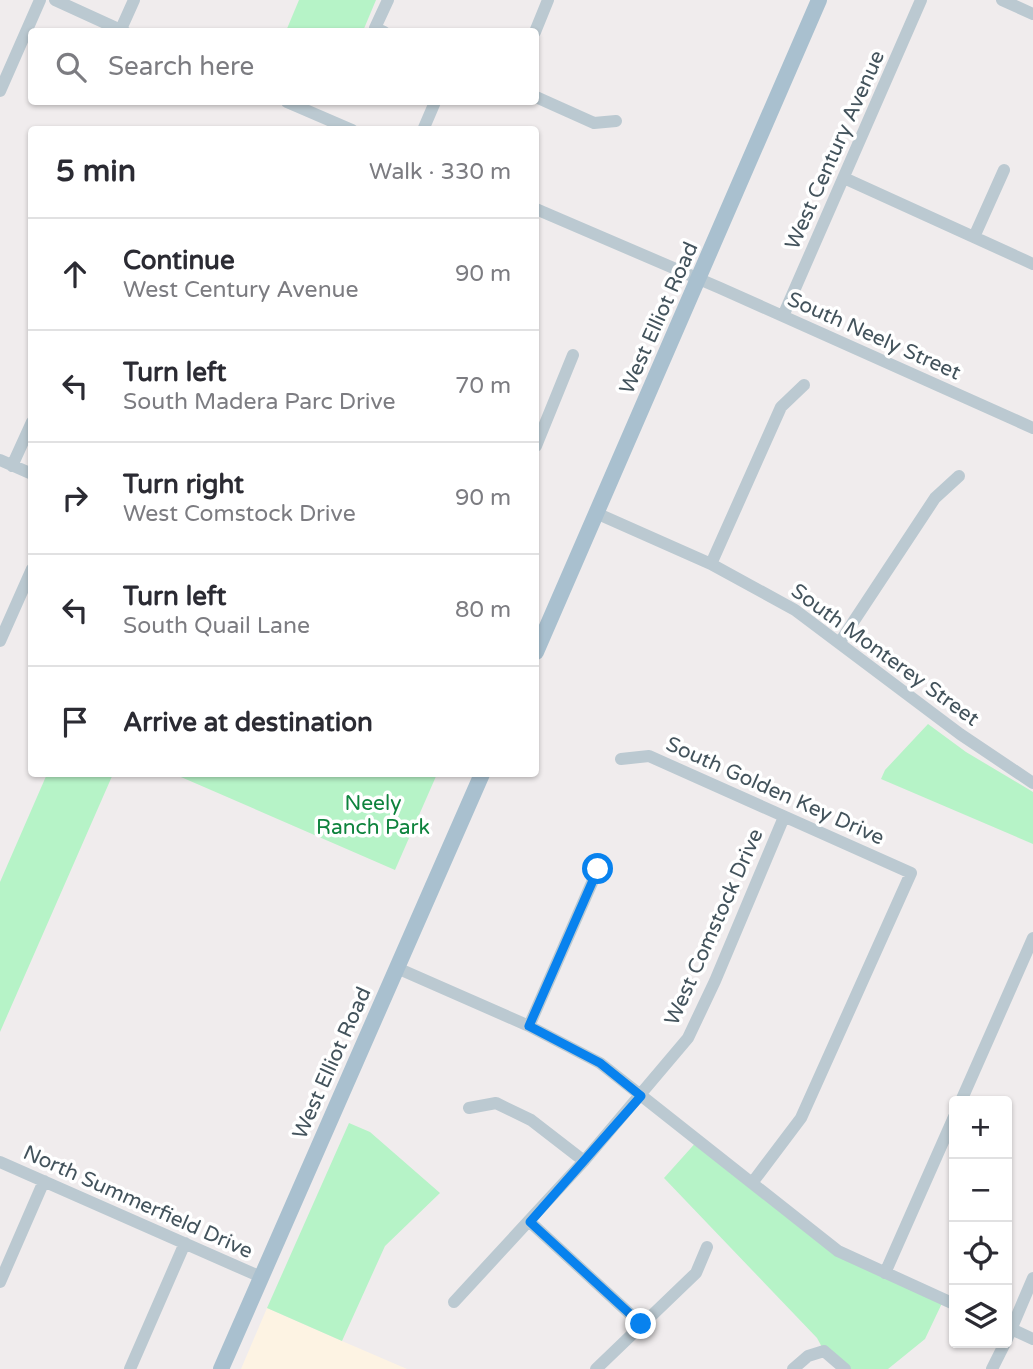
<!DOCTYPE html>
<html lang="en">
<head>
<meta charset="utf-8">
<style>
  :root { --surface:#fff; --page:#f2f2f3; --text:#2b2b33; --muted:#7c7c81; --line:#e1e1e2 }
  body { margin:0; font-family:"Varela Round",sans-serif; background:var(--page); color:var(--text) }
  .controls { position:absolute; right:21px; bottom:21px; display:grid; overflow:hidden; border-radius:7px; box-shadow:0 2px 5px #0004 }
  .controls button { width:63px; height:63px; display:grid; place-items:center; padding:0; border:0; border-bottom:2px solid var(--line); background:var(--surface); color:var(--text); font:35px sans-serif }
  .stop { position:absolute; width:21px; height:21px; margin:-16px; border:5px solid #0882ee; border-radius:50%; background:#fff }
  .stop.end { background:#0882ee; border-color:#fff; box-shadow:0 2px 7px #0008 }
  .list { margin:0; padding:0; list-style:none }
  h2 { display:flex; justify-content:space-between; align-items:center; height:91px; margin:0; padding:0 28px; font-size:30px }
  h2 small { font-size:23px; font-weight:400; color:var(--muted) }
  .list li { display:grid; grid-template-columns:46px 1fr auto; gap:21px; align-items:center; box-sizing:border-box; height:112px; padding:0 28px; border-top:2px solid var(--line) }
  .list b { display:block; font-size:26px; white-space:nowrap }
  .list p { margin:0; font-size:23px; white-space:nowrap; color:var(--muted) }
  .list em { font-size:23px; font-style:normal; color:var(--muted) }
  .icon { flex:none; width:38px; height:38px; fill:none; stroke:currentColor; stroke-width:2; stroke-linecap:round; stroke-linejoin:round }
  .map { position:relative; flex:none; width:1033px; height:1369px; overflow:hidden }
  .search { position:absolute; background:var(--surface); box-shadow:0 2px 5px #0004; left:28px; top:28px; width:511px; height:77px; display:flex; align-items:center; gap:18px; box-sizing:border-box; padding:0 24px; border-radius:7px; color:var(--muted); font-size:26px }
  .panel { position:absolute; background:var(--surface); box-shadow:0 2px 5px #0004; left:28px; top:126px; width:511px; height:651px; border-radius:7px }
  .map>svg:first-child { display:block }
  .commercial { fill:#fdf3e3 }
  .green { fill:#b6f3c7 }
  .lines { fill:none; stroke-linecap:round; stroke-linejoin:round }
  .minor { stroke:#bbc9d1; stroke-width:12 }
  .major { stroke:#a9c0cf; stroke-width:16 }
  .route { stroke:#0882ee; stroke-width:9 }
  .labels { text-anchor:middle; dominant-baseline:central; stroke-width:7; stroke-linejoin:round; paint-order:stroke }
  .street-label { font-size:21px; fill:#43535c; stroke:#fff }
  .park-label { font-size:21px; fill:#0e833d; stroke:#fff }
</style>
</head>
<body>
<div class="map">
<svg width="1033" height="1369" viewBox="0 0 1033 1369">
  <rect width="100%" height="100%" fill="#f0eced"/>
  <path class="commercial" d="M267,1308L342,1341L407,1369H241Z"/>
  <path class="green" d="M299,0H376L363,31H286Z
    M928,724L966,752L1033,792V844L881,779L885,770Z
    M47,774H113L0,1032V882Z
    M174,774H437L395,870Z
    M349,1123L370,1132L440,1193L385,1246L342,1341L267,1308Z
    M699,1139L838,1251L944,1299L925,1339L888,1369H845L824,1351L817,1338L664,1178Z"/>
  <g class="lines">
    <path class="minor" d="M55,0L125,32
      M1002,0L1033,14
      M121,29L134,0
      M384,32L375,28L388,0
      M535,32L548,0
      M0,91L40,0
      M536,97L594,123L616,121
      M287,102L352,130
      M423,130L435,102
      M844,178L1033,264
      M536,209L720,288L1033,428
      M974,237L1004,170
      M783,316L921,0
      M536,446L573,355
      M0,460L32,474
      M12,466L32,422
      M596,513L711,564L795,610L960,734L1033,783
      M711,564L781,407L804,385
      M0,641L32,569
      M840,642L935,498L959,476
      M621,759L649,756L911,873L801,1118L752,1183
      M397,968L529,1026L600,1063L838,1251L954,1304
      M529,1026L598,869
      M961,1101L1033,938
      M469,1108L496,1103L531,1120L584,1161
      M0,1162L261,1277
      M530,1222L641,1324
      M885,1273L954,1117
      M0,1282L44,1181
      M454,1302L584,1161L688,1038L715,981L784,817
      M1007,1327L1033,1339
      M1007,1339L1033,1278
      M130,1369L185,1243
      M596,1369L696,1273L707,1247
      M793,1369L808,1356L824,1351L845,1369
      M992,1369L1005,1343"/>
    <path class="major" d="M536,652L819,0
      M221,1369L482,774"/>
  </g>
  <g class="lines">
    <path class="route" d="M598,869L529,1026L600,1063L641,1096L530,1222L641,1324"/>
  </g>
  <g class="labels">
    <g class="street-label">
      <text transform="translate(835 150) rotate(-66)">West Century Avenue</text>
      <text transform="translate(659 318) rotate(-66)">West Elliot Road</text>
      <text transform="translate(874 336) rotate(24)">South Neely Street</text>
      <text transform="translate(885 655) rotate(36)">South Monterey Street</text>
      <text transform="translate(775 791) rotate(24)">South Golden Key Drive</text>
      <text transform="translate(714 927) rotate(-66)">West Comstock Drive</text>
      <text transform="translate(332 1063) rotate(-66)">West Elliot Road</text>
      <text transform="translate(138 1202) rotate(24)">North Summerfield Drive</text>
    </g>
    <g class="park-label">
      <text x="373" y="803">Neely<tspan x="373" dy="24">Ranch Park</tspan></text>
    </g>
  </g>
</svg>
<div class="controls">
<button>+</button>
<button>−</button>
<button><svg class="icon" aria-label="locate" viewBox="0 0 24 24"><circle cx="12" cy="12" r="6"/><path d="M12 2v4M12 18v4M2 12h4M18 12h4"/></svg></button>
<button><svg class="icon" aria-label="layers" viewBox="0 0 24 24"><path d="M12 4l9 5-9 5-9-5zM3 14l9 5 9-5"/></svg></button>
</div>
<div class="stop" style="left:598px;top:869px"></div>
<div class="stop end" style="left:641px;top:1324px"></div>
<div class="search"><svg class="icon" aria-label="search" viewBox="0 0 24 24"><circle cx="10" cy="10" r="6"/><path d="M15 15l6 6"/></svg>Search here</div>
<section class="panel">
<h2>5 min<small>Walk · 330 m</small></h2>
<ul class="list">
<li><svg class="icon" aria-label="ahead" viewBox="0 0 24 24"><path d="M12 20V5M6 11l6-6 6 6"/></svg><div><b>Continue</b><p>West Century Avenue</p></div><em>90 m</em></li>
<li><svg class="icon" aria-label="left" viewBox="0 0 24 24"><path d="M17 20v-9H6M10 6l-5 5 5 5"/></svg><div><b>Turn left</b><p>South Madera Parc Drive</p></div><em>70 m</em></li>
<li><svg class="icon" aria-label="right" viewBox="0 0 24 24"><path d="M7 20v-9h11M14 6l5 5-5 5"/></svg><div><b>Turn right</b><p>West Comstock Drive</p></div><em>90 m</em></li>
<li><svg class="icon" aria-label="left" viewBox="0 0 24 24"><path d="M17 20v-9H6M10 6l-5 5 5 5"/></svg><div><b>Turn left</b><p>South Quail Lane</p></div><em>80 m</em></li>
<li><svg class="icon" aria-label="arrive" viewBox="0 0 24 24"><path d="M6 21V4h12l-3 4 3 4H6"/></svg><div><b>Arrive at destination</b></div></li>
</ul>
</section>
</div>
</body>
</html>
